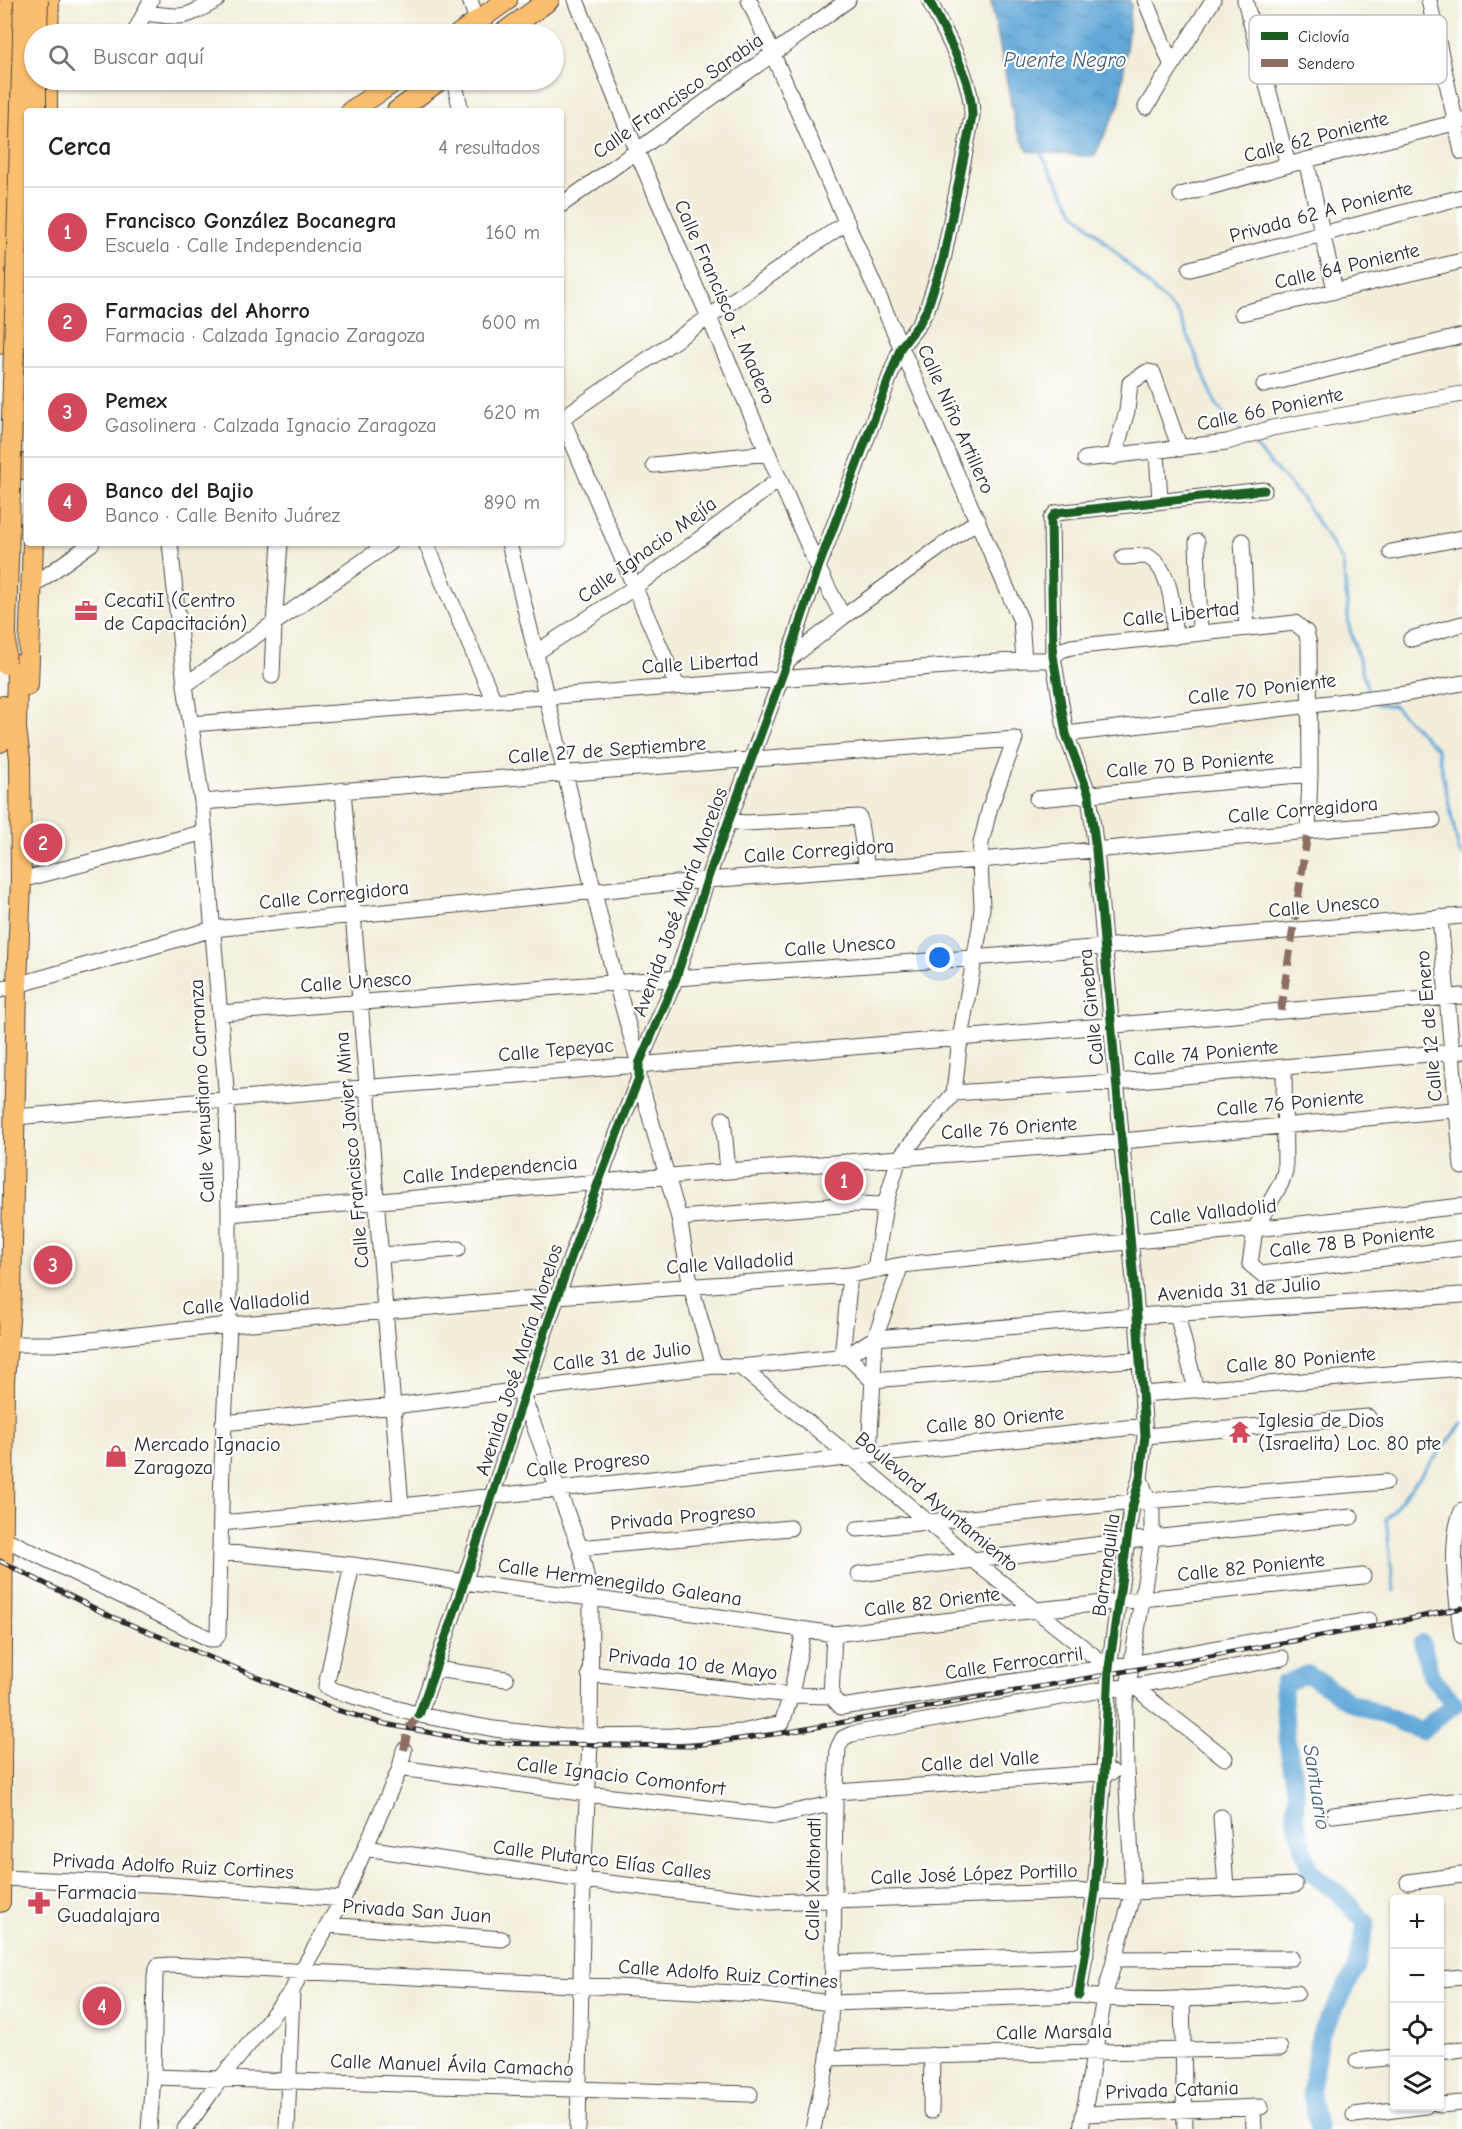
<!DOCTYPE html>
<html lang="es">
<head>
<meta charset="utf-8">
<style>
  :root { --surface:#fff; --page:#f6f6f6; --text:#202124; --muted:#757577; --line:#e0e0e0; --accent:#d1495b }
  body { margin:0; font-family:"Comic Neue",sans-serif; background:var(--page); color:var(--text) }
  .controls { position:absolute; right:18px; bottom:18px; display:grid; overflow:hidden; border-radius:6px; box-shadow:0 2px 4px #0004 }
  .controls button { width:54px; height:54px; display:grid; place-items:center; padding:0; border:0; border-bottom:2px solid var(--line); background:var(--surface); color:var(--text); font:30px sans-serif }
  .you { position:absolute; left:940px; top:958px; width:21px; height:21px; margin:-15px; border:4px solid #fff; border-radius:50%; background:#1a73e8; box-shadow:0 0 0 9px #1a73e833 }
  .badge { display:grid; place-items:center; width:39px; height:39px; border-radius:50%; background:var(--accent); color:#fff; font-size:20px; font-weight:700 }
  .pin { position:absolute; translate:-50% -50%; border:3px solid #fff; box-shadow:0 2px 6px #0006 }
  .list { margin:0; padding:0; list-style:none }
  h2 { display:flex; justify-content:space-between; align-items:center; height:78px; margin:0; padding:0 24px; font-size:26px }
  h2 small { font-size:20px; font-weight:400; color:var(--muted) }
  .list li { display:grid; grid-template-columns:39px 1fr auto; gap:18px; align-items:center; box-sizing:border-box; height:90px; padding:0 24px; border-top:2px solid var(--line) }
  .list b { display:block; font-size:22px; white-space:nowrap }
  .list p { margin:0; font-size:20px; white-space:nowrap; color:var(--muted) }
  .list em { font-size:20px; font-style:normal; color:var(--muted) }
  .icon { flex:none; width:33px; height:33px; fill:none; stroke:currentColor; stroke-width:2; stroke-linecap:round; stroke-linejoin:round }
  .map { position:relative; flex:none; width:1462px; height:2129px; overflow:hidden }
  .search { position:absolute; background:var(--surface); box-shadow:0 2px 4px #0004; left:24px; top:24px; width:540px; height:66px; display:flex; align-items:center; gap:15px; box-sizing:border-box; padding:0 21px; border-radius:33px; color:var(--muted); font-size:22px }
  .panel { position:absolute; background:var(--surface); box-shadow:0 2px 4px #0004; left:24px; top:108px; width:540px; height:438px; border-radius:6px }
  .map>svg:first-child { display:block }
  .water { fill:url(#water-ripples); stroke:#466a82; stroke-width:1.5 }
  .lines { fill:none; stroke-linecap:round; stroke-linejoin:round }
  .stream { stroke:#62a8d8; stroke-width:3 }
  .river { stroke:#62a8d8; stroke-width:18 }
  .minor-casing { stroke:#494845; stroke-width:17 }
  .major-casing { stroke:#494845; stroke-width:22 }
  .minor { stroke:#fff; stroke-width:15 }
  .major { stroke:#fbbe6e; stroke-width:20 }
  .rail-casing { stroke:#2b2b2b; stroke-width:5 }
  .rail { stroke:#fff; stroke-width:3; stroke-dasharray:9; stroke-linecap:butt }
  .major-bridge-casing { stroke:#494845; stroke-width:22; stroke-linecap:butt }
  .major-bridge { stroke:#fbbe6e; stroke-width:20 }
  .quiet { stroke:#8d6e63; stroke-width:8; stroke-dasharray:15 8; stroke-linecap:butt }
  .cycleway-casing { stroke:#fff; stroke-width:13 }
  .cycleway { stroke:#1b5e20; stroke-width:9 }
  .labels { text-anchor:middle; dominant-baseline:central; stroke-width:4.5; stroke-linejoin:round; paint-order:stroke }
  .street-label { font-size:20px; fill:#2b2b2b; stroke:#fff }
  .poi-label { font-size:20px; fill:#2b2b2b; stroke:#fff; text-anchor:start }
  .water-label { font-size:21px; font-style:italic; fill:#415d70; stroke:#fff }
  .key { fill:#fff; stroke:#bfbfbf; stroke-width:1.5 }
  .key-label { font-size:16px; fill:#2b2b2b }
</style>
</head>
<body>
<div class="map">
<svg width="1462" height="2129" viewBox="0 0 1462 2129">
  <defs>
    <pattern id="water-ripples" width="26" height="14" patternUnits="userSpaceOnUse" patternTransform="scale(1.5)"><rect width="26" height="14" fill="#62a8d8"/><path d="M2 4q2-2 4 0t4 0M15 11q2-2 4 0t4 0" fill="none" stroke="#5189af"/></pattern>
  </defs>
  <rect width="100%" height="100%" fill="#fff"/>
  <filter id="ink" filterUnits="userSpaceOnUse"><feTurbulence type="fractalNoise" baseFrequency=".0167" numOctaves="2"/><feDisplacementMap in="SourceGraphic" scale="12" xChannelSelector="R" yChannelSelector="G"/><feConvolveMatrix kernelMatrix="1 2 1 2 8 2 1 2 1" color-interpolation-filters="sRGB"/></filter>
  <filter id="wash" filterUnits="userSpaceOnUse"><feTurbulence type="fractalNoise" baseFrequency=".008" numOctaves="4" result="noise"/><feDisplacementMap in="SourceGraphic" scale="24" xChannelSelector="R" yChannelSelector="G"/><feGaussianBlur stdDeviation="1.35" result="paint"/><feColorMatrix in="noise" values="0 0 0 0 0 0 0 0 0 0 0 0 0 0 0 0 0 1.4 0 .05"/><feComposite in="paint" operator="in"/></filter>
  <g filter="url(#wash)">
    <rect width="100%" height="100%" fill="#f3eeda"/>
    <path class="water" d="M991,0H1129L1131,5L1120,102L1094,157L1028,151L1016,128Z"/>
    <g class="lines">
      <path class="stream" d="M1039,150L1074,211L1179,315L1217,406L1242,433
        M1249,440L1302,498L1343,562L1349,626L1369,694
        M1377,704L1394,706L1437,749L1459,851L1462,855
        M1394,1591L1386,1519L1462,1424"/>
      <path class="river" d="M1318,2129L1311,2092L1320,2035L1356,1969L1366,1923L1338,1893L1310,1872L1295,1816L1296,1791L1286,1735L1283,1684L1308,1674L1349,1701L1421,1731L1455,1704L1431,1676L1422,1643"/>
    </g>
  </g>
  <g filter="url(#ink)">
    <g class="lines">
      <g class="minor-casing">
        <path id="minor" d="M470,0L477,21
          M576,0L637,152L818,568L843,617
          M749,0L1021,621L1024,660
          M1145,0L1172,66
          M1245,0L1288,165
          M1429,0L1462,152
          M146,13C183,18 184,19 217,0
          M134,34L151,0
          M454,80L461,111
          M1146,107L1213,0
          M1306,160L1335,290
          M1181,195L1306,160L1462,121
          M561,205L848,0
          M1190,269L1462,197
          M1242,313L1462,261
          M1264,385L1462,336
          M561,416L677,686
          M561,419L847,222
          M1157,452L1160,501
          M1114,457L1127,411L1130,383L1147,372L1153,373L1180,449
          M1085,459L1227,442L1272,428L1462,394
          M654,465L768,453
          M1242,541L1247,628
          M1197,542L1200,633
          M426,543L494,701
          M509,543L616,983L639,1064
          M1391,552L1462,538
          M1123,557L1147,556C1172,569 1174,611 1174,637
          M31,587L92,543
          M1411,639L1462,624
          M537,652L635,587L780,479
          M787,661L843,617L978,520
          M272,676L274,624L280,543
          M185,685L389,543
          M191,724L1024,660H1047L1062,650L1071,647L1295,623L1306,632L1309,644L1310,774L1308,830
          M1066,734L1405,694L1462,683
          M343,790L401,1506
          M1037,799L1310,774
          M202,802C473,779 745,762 1015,739L990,807L981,843L980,860L982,908L980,927L960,1038L954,1093L899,1158L885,1205L875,1269
          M729,821L745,823L859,817L867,869
          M21,880L205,832
          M1440,917L1462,1167
          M0,990L213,929L707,880L980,860L1433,820
          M221,1013L676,978L973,958L1462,916
          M1284,1067L1285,1171L1281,1183L1255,1229L1250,1264L1262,1274L1462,1248
          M639,1078L679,1218L691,1287L714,1366
          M954,1093L1117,1082L1462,1051
          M15,1117L1462,996
          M723,1119L728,1171
          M229,1214L728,1171L1122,1141L1462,1109
          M679,1218L855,1204L885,1205
          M381,1255L458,1249
          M1177,1314L1196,1390
          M0,1344H54L229,1325L557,1296L850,1275L901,1265L1255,1229L1462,1206
          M847,1356L872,1380L1140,1359
          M842,1357L850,1275
          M740,1367L851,1457L974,1561L1109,1668
          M1143,1394L1462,1368
          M524,1399L580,1548L591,1598L590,1743L583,1880L578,2129
          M223,1423L394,1406L714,1366L740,1367L847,1356L875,1338L1137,1316L1462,1295
          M1145,1436L1368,1417
          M869,1455L875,1338L901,1265
          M1462,1511C1448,1541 1457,1602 1462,1636
          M221,1523L401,1506L1144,1426
          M857,1529L1133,1502L1386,1482
          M3,1538L210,1639H215L218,1635L222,1464L229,1325V1214L227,1100L202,802L185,685L170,543
          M580,1548L790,1528
          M221,1552L352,1565L464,1582L591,1598L834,1634L1037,1610L1363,1576
          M352,1565L326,1686L336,1691L419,1715L494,1729L565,1737L672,1736L742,1732L782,1723L791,1695L804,1630
          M859,1574L1152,1538L1351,1517
          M834,1634L831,1696L841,1707L1131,1664L1369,1620
          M435,1669L506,1679
          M589,1674L791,1695L831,1696
          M1135,1686L1148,1698L1225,1758
          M419,1715C458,1606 492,1496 527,1386C561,1282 598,1180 639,1078V1064L676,978L707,880L787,662L818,568L901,347L919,324L927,309L943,260L972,117C973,78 945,34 929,0
          M400,1768L587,1794L775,1816L835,1803
          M837,1792L1112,1772
          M1333,1815L1462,1800
          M1221,1817L1226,1888
          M365,1848L583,1880L771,1902L1095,1891L1133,1892L1295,1885
          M1,1878L170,1885L343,1899
          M1408,1882L1462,1875
          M328,1925L502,1939
          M1114,1959L1291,1958
          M833,1963L1086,1955
          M1440,1979L1462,1977
          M1079,1995L1095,1891L1104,1772L1109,1668L1131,1512L1140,1478L1145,1436L1137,1316L1096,850L1089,795L1066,734L1053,656L1051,519L1056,513L1264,490
          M1182,1998L1185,2129
          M1440,2052L1462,2049
          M828,2058L1280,2048
          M1357,2061L1394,2057
          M153,2077L750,2094
          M1440,2105L1462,2103
          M1253,2107L1254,2129
          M931,2111L932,2055
          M1083,2114L1261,2107
          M1354,2115L1426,2106
          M149,2129L153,2077L155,1975L158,1966L170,1965L756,1994L831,2003L1079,1995C1150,2005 1225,1996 1297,1993
          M185,2129L222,2077L292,1991L301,1972L343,1899L400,1768L404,1750
          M287,2129L292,1991
          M813,2129L828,2058L833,1963L835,1803L838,1748L843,1738L852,1734L1107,1689L1135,1686L1282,1658
          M1081,2129L1104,1998L1133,1892L1126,1770L1125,1705L1152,1538V1512L1140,1478"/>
      </g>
      <g class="major-casing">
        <path id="major" d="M48,34L49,0
          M459,34L507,0
          M502,34L549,0
          M9,61C17,69 25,73 34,65
          M47,111V80
          M351,111L397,80
          M397,111L440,80
          M0,344L10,0
          M25,408L27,364
          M0,470C9,459 18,459 27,470
          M28,685L33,543
          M0,742L3,706
          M0,1902L4,1381L11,1295L17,986L21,880L20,759L16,729L17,665"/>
      </g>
      <use href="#minor" class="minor"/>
      <use href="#major" class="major"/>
      <g class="rail-casing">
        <path id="rail" d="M0,1561L110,1616L337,1710L385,1724L484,1743L689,1746L789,1732L1376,1626L1462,1608"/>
      </g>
      <use href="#rail" class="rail"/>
      <g class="major-bridge-casing">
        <path id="major-bridge" d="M37,34L38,0
          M36,111V80
          M5,664L24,0"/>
      </g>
      <use href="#major-bridge" class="major-bridge"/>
      <path class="quiet" d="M1281,1011L1308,830
        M404,1750L408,1729L419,1715"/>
      <g class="cycleway-casing">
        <path id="cycleway" d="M419,1715C458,1606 492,1496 527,1386C561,1282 598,1180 639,1078V1064L676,978L707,880L787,662L818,568L901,347L919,324L927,309L943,260L972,117C973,78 945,34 929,0
          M1079,1995L1095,1891L1104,1772L1109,1668L1131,1512L1140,1478L1145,1436L1137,1316L1096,850L1089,795L1066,734L1053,656L1051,519L1056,513L1264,490"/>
      </g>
      <use href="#cycleway" class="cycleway"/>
    </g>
  </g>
  <defs>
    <g id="office-bare" transform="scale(1.8)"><path d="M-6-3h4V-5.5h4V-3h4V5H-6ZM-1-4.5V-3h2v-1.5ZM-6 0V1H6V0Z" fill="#d1495b" stroke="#fff" stroke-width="2.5" paint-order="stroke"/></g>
    <g id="temple-bare" transform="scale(1.8)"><path d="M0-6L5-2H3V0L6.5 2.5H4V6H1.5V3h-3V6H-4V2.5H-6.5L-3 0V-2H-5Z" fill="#d1495b" stroke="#fff" stroke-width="2.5" paint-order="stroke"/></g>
    <g id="shop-bare" transform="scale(1.8)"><path d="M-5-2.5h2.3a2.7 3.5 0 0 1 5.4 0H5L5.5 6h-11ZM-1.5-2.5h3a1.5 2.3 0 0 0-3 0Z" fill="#d1495b" stroke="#fff" stroke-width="2.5" paint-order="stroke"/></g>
    <g id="pharmacy-bare" transform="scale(1.8)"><path d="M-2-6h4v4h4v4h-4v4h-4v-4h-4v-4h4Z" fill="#d1495b" stroke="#fff" stroke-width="2.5" paint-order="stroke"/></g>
  </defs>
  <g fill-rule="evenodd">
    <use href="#office-bare" x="86" y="611"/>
    <use href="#temple-bare" x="1240" y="1432"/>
    <use href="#shop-bare" x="116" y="1456"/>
    <use href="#pharmacy-bare" x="39" y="1903"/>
  </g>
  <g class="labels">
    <g class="street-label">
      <text transform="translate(678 96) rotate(-35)">Calle Francisco Sarabia</text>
      <text transform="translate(1316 137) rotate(-15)">Calle 62 Poniente</text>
      <text transform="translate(1321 212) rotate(-15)">Privada 62 A Poniente</text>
      <text transform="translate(1347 266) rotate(-13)">Calle 64 Poniente</text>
      <text transform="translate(725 302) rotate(66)">Calle Francisco I. Madero</text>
      <text transform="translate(1270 409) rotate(-12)">Calle 66 Poniente</text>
      <text transform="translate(956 419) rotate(66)">Calle Niño Artillero</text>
      <text transform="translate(647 550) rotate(-36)">Calle Ignacio Mejía</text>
      <text transform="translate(1181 614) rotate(-6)">Calle Libertad</text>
      <text transform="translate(700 663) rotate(-4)">Calle Libertad</text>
      <text transform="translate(1262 689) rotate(-7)">Calle 70 Poniente</text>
      <text transform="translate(607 750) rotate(-4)">Calle 27 de Septiembre</text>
      <text transform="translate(1190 764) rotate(-5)">Calle 70 B Poniente</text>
      <text transform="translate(1303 810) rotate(-5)">Calle Corregidora</text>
      <text transform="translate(819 851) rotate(-4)">Calle Corregidora</text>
      <text transform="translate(334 895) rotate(-6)">Calle Corregidora</text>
      <text transform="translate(680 902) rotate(-70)">Avenida José María Morelos</text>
      <text transform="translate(1324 906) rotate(-5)">Calle Unesco</text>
      <text transform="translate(840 946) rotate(-4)">Calle Unesco</text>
      <text transform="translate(356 982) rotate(-4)">Calle Unesco</text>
      <text transform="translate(1091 1007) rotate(-96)">Calle Ginebra</text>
      <text transform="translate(1429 1026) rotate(-95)">Calle 12 de Enero</text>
      <text transform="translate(556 1050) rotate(-5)">Calle Tepeyac</text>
      <text transform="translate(1206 1053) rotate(-5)">Calle 74 Poniente</text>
      <text transform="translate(202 1091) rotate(-93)">Calle Venustiano Carranza</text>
      <text transform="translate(1290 1103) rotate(-5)">Calle 76 Poniente</text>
      <text transform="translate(1009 1128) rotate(-4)">Calle 76 Oriente</text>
      <text transform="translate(352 1150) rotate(-95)">Calle Francisco Javier Mina</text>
      <text transform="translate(490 1170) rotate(-5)">Calle Independencia</text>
      <text transform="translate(1213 1212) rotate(-6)">Calle Valladolid</text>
      <text transform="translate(1352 1241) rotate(-7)">Calle 78 B Poniente</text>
      <text transform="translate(730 1263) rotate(-4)">Calle Valladolid</text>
      <text transform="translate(1239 1289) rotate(-4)">Avenida 31 de Julio</text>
      <text transform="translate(246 1303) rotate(-5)">Calle Valladolid</text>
      <text transform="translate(622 1356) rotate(-7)">Calle 31 de Julio</text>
      <text transform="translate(519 1360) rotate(-72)">Avenida José María Morelos</text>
      <text transform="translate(1301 1360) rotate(-5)">Calle 80 Poniente</text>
      <text transform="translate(995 1420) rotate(-6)">Calle 80 Oriente</text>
      <text transform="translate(588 1464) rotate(-6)">Calle Progreso</text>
      <text transform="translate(937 1502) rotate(40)">Boulevard Ayuntamiento</text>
      <text transform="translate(683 1517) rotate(-5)">Privada Progreso</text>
      <text transform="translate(1106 1565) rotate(-82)">Barranquilla</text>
      <text transform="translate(1251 1567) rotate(-6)">Calle 82 Poniente</text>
      <text transform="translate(620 1582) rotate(8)">Calle Hermenegildo Galeana</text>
      <text transform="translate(932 1602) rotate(-7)">Calle 82 Oriente</text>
      <text transform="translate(1014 1663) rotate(-8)">Calle Ferrocarril</text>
      <text transform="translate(693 1664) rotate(6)">Privada 10 de Mayo</text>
      <text transform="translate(980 1761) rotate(-4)">Calle del Valle</text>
      <text transform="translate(621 1776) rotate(7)">Calle Ignacio Comonfort</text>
      <text transform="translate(602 1860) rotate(7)">Calle Plutarco Elías Calles</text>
      <text transform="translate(173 1866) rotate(3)">Privada Adolfo Ruiz Cortines</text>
      <text transform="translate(974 1874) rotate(-2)">Calle José López Portillo</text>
      <text transform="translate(813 1879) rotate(-89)">Calle Xaltonatl</text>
      <text transform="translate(417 1911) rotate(4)">Privada San Juan</text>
      <text transform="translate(728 1974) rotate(4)">Calle Adolfo Ruiz Cortines</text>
      <text transform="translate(1054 2032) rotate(-1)">Calle Marsala</text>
      <text transform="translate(452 2065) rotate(2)">Calle Manuel Ávila Camacho</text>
      <text transform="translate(1172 2090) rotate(-2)">Privada Catania</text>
    </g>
    <g class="poi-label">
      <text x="104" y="600">CecatiI (Centro<tspan x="104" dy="23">de Capacitación)</tspan></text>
      <text x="1258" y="1420">Iglesia de Dios<tspan x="1258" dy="23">(Israelita) Loc. 80 pte</tspan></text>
      <text x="134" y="1444">Mercado Ignacio<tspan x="134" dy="23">Zaragoza</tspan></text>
      <text x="57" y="1892">Farmacia<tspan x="57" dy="23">Guadalajara</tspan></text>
    </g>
    <g class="water-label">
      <text x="1065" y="60">Puente Negro</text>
      <text transform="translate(1317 1787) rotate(81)">Santuario</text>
    </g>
  </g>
  <rect x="1249" y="15" width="198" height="69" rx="9" class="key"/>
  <rect x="1261" y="32" width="27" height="8" fill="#1b5e20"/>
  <rect x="1261" y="59" width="27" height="8" fill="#8d6e63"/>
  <g class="key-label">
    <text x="1298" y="42">Ciclovía</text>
    <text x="1298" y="69">Sendero</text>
  </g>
</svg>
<div class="controls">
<button>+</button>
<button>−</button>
<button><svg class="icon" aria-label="locate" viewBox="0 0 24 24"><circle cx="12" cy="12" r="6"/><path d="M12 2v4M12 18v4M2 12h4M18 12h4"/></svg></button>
<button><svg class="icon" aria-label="layers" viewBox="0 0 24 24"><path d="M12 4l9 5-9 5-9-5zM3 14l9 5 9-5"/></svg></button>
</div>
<div class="you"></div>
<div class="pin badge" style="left:844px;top:1181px">1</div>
<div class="pin badge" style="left:43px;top:843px">2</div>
<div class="pin badge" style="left:53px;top:1265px">3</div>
<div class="pin badge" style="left:102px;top:2006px">4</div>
<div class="search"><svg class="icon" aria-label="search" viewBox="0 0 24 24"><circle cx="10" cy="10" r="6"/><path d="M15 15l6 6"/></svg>Buscar aquí</div>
<section class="panel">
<h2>Cerca<small>4 resultados</small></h2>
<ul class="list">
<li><span class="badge">1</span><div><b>Francisco González Bocanegra</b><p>Escuela · Calle Independencia</p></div><em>160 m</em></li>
<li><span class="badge">2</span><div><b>Farmacias del Ahorro</b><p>Farmacia · Calzada Ignacio Zaragoza</p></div><em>600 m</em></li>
<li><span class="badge">3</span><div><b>Pemex</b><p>Gasolinera · Calzada Ignacio Zaragoza</p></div><em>620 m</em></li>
<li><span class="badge">4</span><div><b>Banco del Bajio</b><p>Banco · Calle Benito Juárez</p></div><em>890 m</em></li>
</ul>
</section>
</div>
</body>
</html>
